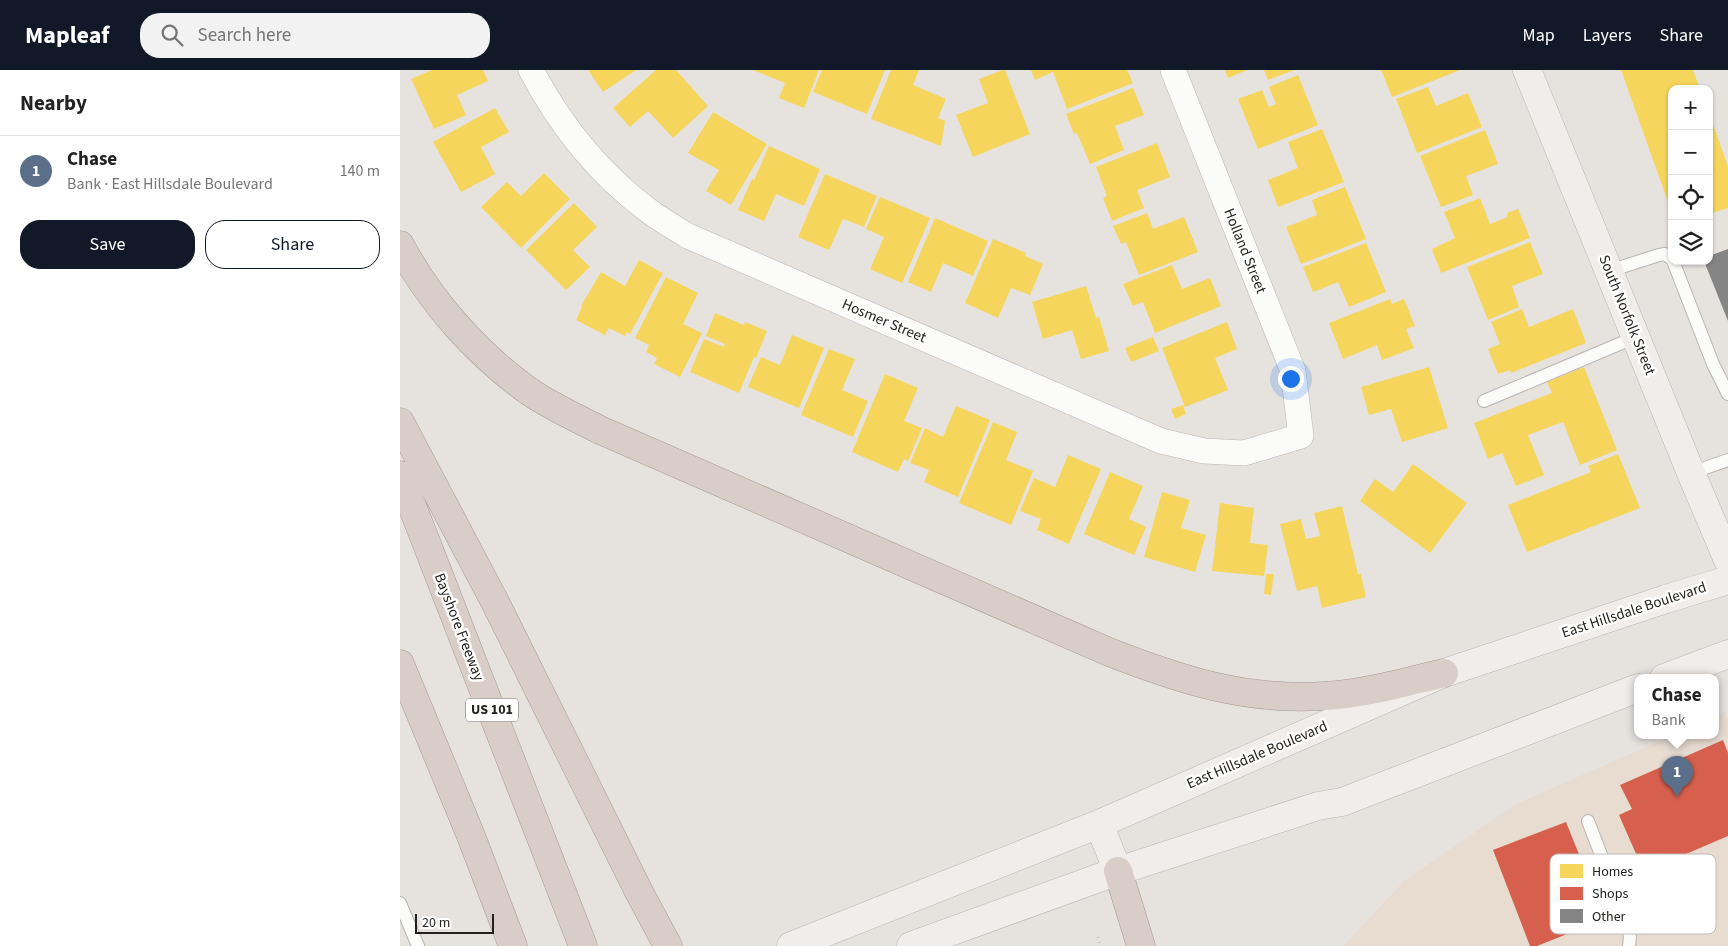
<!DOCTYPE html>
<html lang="en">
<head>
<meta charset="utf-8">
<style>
  :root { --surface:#fff; --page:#f2f2f2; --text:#222; --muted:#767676; --line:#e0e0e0; --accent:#111827 }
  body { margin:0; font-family:"Source Sans 3",sans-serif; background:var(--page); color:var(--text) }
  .controls { position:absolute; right:15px; top:15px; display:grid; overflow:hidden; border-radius:10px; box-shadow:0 1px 4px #0004 }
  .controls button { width:45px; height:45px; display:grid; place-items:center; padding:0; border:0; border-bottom:1px solid var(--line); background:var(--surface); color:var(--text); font:25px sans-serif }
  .scale { position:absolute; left:15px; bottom:12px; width:79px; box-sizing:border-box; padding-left:5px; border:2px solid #24221f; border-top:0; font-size:14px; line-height:18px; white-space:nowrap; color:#24221f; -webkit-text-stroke:4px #fff; paint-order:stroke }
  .you { position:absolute; left:890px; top:308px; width:18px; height:18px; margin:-12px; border:4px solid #fff; border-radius:50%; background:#1a73e8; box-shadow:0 0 0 8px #1a73e833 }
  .badge { display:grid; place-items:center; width:32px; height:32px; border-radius:50%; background:var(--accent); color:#fff; font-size:16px; font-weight:700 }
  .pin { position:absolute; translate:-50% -41px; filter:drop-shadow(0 1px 2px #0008) }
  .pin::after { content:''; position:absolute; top:26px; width:18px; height:15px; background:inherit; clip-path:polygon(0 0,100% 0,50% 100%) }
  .popup { position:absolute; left:1234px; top:604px; width:85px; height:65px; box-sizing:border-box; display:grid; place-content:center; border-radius:10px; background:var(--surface); filter:drop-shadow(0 1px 4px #0005); font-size:16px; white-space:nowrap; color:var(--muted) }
  .popup b { font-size:19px; color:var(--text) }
  .popup::after { content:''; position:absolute; left:50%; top:100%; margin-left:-10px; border:10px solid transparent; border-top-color:var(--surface) }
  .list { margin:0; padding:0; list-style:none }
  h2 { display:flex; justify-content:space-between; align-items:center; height:65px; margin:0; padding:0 20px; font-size:21px }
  h2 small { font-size:16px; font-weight:400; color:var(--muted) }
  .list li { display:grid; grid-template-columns:32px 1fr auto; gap:15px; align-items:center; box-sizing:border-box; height:70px; padding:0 20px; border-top:1px solid var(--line) }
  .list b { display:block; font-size:19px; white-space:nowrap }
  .list p { margin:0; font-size:16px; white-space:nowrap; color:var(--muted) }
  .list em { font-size:16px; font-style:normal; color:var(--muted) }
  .actions { display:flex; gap:10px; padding:15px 20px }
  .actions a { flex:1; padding:11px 0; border:1px solid var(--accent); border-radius:20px; text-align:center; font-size:18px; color:var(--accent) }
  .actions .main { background:var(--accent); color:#fff }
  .icon { flex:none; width:28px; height:28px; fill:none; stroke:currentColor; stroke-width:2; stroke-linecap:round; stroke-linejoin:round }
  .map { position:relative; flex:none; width:1328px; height:876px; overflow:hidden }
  header { display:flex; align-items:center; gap:30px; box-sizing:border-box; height:70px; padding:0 25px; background:var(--accent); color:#fff }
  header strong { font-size:24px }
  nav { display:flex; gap:28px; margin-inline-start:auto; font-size:18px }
  .search { width:350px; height:45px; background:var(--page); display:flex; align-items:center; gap:12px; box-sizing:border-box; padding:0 18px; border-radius:20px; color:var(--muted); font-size:19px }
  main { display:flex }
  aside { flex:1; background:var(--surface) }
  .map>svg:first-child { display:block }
  .commercial { fill:#e8dcd1 }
  .homes { fill:#f6d55c }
  .shops { fill:#d6604d }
  .building { fill:#868585 }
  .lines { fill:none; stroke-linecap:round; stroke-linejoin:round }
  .service-casing { stroke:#b7b4b1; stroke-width:14 }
  .minor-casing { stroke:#b7b4b1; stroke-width:26 }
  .secondary-casing { stroke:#b7b4b1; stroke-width:29 }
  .motorway-casing { stroke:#a69891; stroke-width:29 }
  .path { stroke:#c5c4c2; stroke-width:3; stroke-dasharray:1 4; stroke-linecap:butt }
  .service { stroke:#fbfbfa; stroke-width:12 }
  .minor { stroke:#fbfbfa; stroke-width:25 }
  .secondary { stroke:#f1edeb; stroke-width:28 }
  .motorway { stroke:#d9cdc8; stroke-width:28 }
  .labels { text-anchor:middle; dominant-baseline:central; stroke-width:5; stroke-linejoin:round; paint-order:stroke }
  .shield { fill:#fff; stroke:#666462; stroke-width:1 }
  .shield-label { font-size:14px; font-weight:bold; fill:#24221f }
  .street-label { font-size:15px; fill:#24221f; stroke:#fff }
  .key { fill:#fff; stroke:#bdbdbc; stroke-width:1 }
  .key-label { font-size:14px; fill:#24221f }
</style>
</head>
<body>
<header>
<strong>Mapleaf</strong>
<div class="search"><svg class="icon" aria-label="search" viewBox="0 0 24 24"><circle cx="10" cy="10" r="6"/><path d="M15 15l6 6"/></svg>Search here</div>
<nav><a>Map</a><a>Layers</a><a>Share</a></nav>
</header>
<main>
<aside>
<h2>Nearby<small></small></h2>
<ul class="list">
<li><span class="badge" style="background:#5c6f8a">1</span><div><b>Chase</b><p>Bank · East Hillsdale Boulevard</p></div><em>140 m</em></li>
</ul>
<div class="actions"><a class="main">Save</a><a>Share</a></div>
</aside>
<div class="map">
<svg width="1328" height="876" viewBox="0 0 1328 876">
  <rect width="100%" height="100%" fill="#e6e3df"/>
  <path class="commercial" d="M1325,642L1328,649V876H943L1005,810L1116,734L1271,666H1316V646Z"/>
  <path class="homes" d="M32,0H83L88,11L57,25L66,45L34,59L11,9Z
    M188,0H236L203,22Z
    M256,0H276L308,36L273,68L248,41L230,57L213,38Z
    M353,0H419L404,38L379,28L385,13Z
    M422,0H485L467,44L413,22Z
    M491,0H519L513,15L546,29L538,48L545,51L541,76L471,49Z
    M603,0H605L630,64L573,87L556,45L588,33L579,9Z
    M631,0H727L733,13L667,39L653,2L635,10Z
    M825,0H847L828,8Z
    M864,0H894L868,10Z
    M981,0H1060L992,27Z
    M1221,0H1293L1300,19H1272V143Z
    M898,5L918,55L858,79L838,29L862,20L869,37L876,34L869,17Z
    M1028,17L1036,36L1068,23L1082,57L1017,83L996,29Z
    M733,18L744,45L715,56L724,80L690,94L677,63L674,64L666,44Z
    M95,38L109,62L81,77L95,104L61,122L33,72Z
    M313,42L367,74L331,135L306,121L319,100L288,83Z
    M1310,45L1328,97V138L1309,144Z
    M922,59L944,112L878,137L868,110L898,98L888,72Z
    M1085,60L1098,94L1066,106L1073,125L1041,137L1020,86Z
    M757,73L770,107L737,120L744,138L712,151L703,128L707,126L696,97Z
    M369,76L420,99L404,136L376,124L364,151L338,140L352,109L354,110Z
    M144,103L170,129L121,178L81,137L107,112L121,126Z
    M425,104L477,126L464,157L443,149L429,180L398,167Z
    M945,117L966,169L901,194L886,157L917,145L912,130Z
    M480,127L530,148L502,213L470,199L484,167L466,159Z
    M1080,128L1090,154L1108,147L1107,143L1118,139L1130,168L1041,203L1032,179L1055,168L1044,142Z
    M174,133L197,157L173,180L190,197L166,220L126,180Z
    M747,143L753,159L784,147L798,182L739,205L726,172L721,174L713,156Z
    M535,148L588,171L573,206L543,193L531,222L508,212Z
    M593,169L626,183L625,186L643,194L630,225L611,218L598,248L565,233Z
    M1130,172L1143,204L1112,216L1119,237L1088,250L1067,197Z
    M966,173L986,222L949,237L938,212L913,222L903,197Z
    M239,190L263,203L230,264L227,262L225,266L209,258L205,265L176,250L182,237L181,236L201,202L225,216Z
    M772,195L782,219L810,208L821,236L755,263L743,232L733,236L723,214Z
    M266,207L298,223L283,254L302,263L280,307L254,294L257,288L246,282L249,275L235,268Z
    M686,216L696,248L699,247L709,281L681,289L672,260L643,269L632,232Z
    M990,229L992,234L1004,229L1015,256L1006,259L1014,278L982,290L977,275L943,289L929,253Z
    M1122,239L1129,257L1173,239L1186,273L1111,303L1110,300L1098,304L1088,279L1100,274L1091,252Z
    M315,243L344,255L345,252L367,261L356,288L354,287L339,323L290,302L304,269L324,277L325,274L306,266Z
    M827,252L837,279L815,288L828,320L785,337L762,278Z
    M392,265L424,278L399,338L348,317L361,287L380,295Z
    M753,267L759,281L731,292L725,278Z
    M429,279L455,289L442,320L468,331L453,367L401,345Z
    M1029,297L1048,358L1002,372L991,339L969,345L961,317Z
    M1184,297L1217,380L1180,395L1163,352L1128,365L1144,405L1116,416L1102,383L1088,389L1074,353L1152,323L1147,312Z
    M485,304L518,318L504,351L522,358L508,391L504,389L498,402L452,382Z
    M783,335L786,344L775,349L771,339Z
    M556,336L590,350L558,427L524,412L529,400L510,393L525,358L543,367Z
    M593,352L617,362L606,390L633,401L611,455L559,433Z
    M1218,384L1240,438L1127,482L1108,435L1191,402L1188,396Z
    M668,385L701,399L669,474L637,460L641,449L620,441L634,408L655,417Z
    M1013,394L1067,433L1030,483L960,431L975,409L993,422Z
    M710,402L743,416L729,449L746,457L734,485L684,464Z
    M762,422L790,430L781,458L806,465L795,502L744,487Z
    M820,433L854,438L850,473L868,475L864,506L812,501Z
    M942,436L958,504H961L966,527L922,538L917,516L897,521L880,454L901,449L906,469L920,466L914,443Z
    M866,504H874L871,525L864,524Z"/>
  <path class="shops" d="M1323,670L1328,683V766L1244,802L1219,745L1232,739L1220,715Z
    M1166,752L1205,849L1137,876H1130L1093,780Z"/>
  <path class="building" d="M1328,179V251L1304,191H1309V186Z"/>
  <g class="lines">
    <g class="service-casing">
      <path id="service" d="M1273,191L1313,294L1328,324
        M1209,201L1259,185L1265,184L1272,189
        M1084,331L1236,267
        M1291,403L1328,390
        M1188,751L1226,850L1230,867L1229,876
        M0,833L18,876"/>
    </g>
    <g class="minor-casing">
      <path id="minor" d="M131,0C160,55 199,104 249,141C261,150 275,158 288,166L761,371L804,381L844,383L901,366L893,301L773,0"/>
    </g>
    <g class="secondary-casing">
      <path id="secondary" d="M1127,0L1291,403L1328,490
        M1264,608L1328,584
        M699,754L718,801
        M391,876L699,754L1044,603L1266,529L1328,510
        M511,876L718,801L918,736L942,732L1238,618"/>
    </g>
    <g class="motorway-casing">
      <path id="motorway" d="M0,175C31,233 77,284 130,322C152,337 177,348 200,360L709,582C781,610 845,631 924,626C964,624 1004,612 1044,603
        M0,352L95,532L239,822L268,876
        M0,405L183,876
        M0,594L71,766L113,876
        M718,801L741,876"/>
    </g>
    <path class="path" d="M698,867L700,876"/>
    <use href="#service" class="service"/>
    <use href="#minor" class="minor"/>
    <use href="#secondary" class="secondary"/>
    <use href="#motorway" class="motorway"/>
  </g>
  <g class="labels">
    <rect class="shield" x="66" y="628.5" width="52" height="23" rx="4"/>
    <g class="shield-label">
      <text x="92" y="640">US 101</text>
    </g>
    <g class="street-label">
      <text transform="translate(845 181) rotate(68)">Holland Street</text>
      <text transform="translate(1227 245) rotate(68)">South Norfolk Street</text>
      <text transform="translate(484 251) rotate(23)">Hosmer Street</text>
      <text transform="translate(1234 540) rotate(-18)">East Hillsdale Boulevard</text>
      <text transform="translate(59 557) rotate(69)">Bayshore Freeway</text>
      <text transform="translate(857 685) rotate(-23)">East Hillsdale Boulevard</text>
    </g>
  </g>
  <rect x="1150" y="784" width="166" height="80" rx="8" class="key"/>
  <rect x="1160" y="794" width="23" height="14" fill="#f6d55c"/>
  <rect x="1160" y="817" width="23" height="13" fill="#d6604d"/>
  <rect x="1160" y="839" width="23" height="14" fill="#868585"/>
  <g class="key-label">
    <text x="1192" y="806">Homes</text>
    <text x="1192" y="828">Shops</text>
    <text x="1192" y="851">Other</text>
  </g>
</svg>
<div class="controls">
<button>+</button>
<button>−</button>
<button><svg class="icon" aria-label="locate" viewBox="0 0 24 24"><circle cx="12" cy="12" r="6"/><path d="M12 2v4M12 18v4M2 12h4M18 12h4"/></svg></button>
<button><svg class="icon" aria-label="layers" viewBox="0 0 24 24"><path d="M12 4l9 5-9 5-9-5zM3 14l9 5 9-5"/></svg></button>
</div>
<div class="scale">20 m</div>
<div class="you"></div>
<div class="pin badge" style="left:1277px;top:727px;background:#5c6f8a">1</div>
<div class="popup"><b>Chase</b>Bank</div>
</div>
</main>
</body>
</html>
